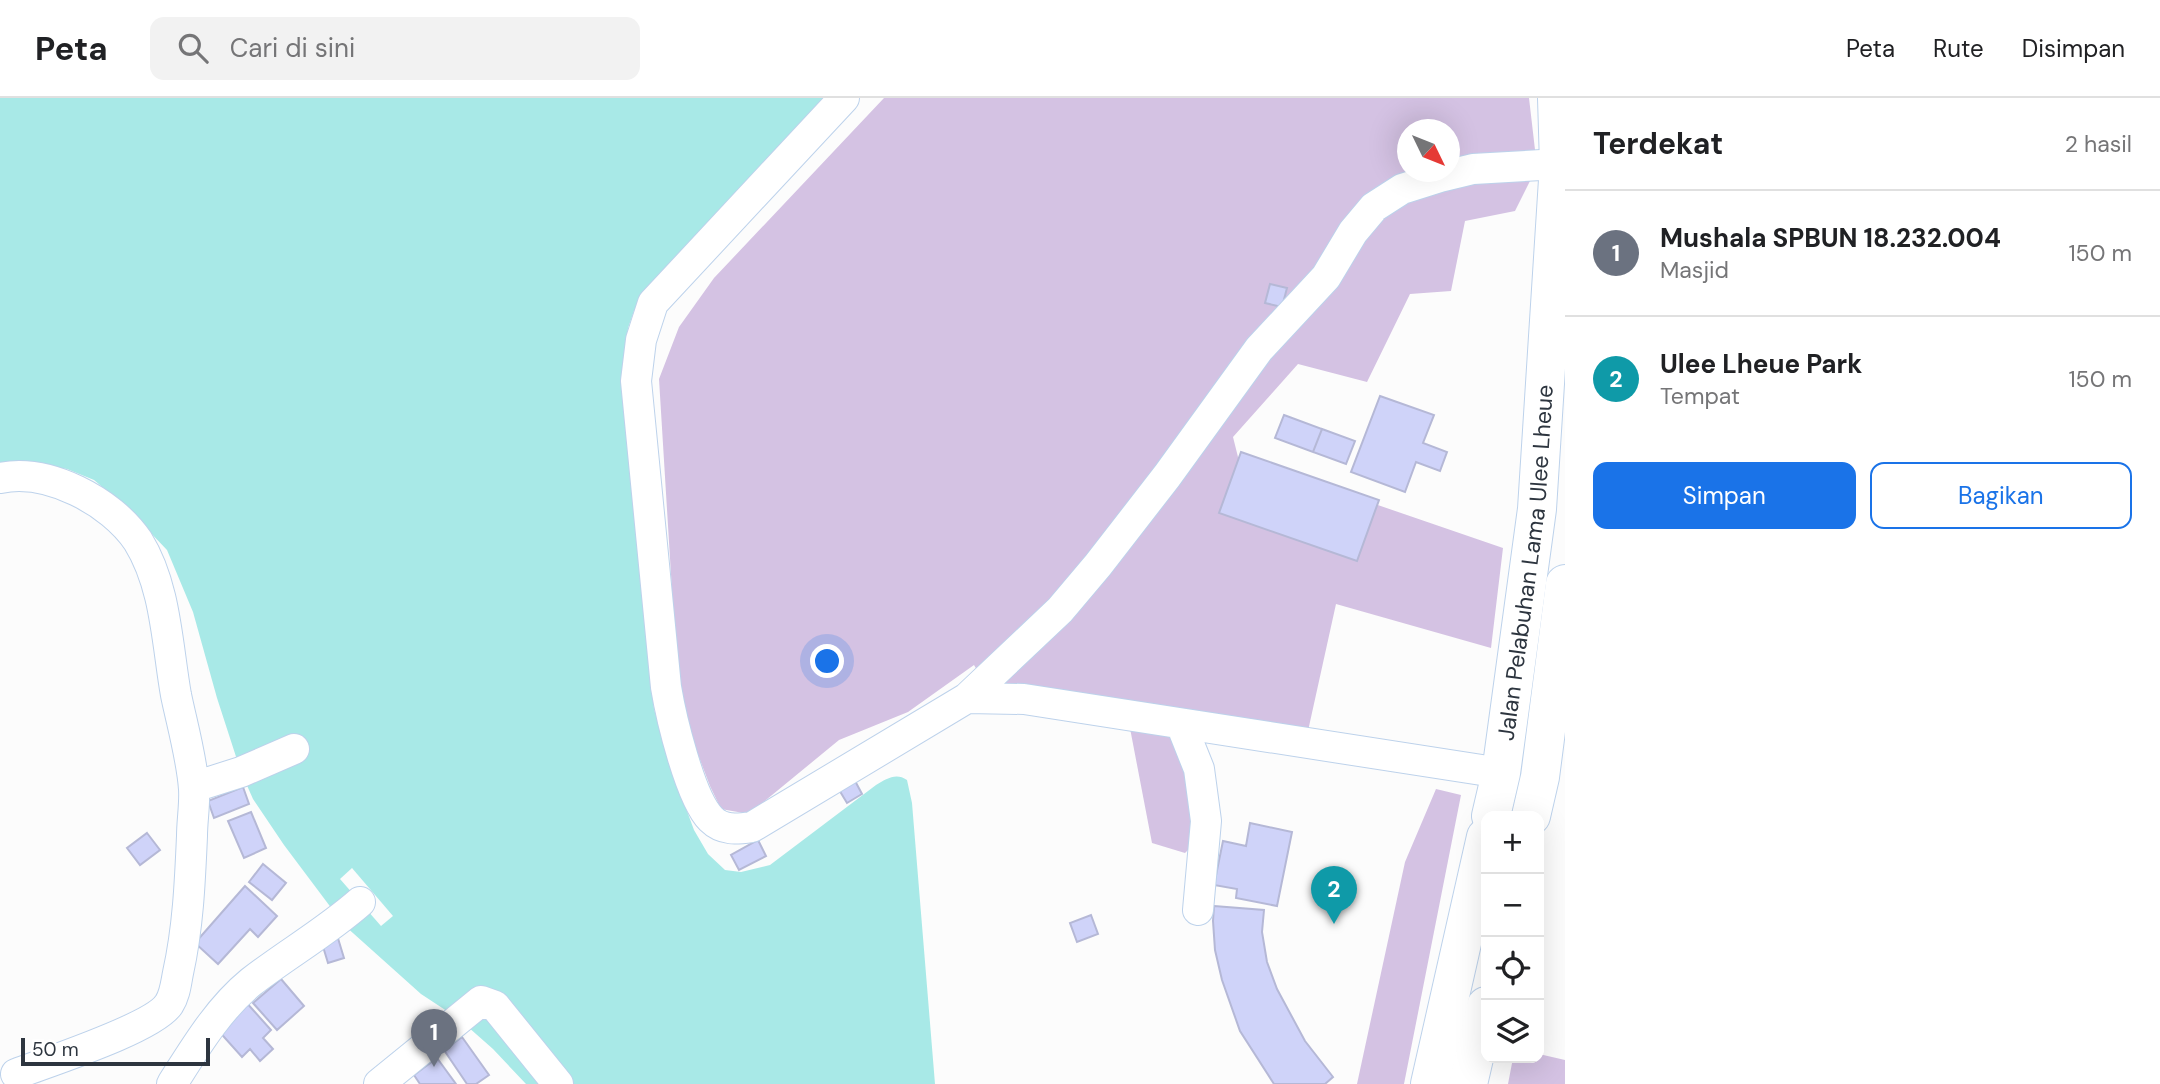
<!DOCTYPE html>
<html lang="id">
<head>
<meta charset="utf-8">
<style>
  :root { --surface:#fff; --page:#f2f2f2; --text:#202124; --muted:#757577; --line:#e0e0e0; --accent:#1a73e8 }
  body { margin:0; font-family:"DM Sans",sans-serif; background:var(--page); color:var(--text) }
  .controls { position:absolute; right:21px; bottom:21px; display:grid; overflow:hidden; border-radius:14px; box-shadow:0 7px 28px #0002 }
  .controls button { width:63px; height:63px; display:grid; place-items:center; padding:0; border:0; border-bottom:2px solid var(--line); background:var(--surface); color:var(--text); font:35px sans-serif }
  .compass { position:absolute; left:1397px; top:21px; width:63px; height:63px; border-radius:50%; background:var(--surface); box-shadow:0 7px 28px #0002; rotate:133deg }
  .scale { position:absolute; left:21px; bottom:18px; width:189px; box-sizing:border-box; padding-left:7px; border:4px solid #2d353f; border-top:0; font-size:19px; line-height:24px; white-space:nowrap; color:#2d353f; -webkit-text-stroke:5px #fff; paint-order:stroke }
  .you { position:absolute; left:828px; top:564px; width:24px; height:24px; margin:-18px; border:5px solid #fff; border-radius:50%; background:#1a73e8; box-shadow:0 0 0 10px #1a73e833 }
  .badge { display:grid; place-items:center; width:46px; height:46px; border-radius:50%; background:var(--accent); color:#fff; font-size:23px; font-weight:700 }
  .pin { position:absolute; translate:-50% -58px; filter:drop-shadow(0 2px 4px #0008) }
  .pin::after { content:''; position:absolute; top:37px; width:24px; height:21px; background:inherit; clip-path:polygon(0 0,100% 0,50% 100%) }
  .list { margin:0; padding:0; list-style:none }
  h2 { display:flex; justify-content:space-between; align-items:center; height:91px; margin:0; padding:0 28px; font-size:30px }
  h2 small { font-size:23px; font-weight:400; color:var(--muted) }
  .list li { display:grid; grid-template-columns:46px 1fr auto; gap:21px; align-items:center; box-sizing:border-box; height:126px; padding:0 28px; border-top:2px solid var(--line) }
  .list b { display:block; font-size:26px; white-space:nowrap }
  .list p { margin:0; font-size:23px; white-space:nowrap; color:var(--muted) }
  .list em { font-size:23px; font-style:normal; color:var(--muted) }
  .actions { display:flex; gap:14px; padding:21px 28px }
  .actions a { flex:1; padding:16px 0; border:2px solid var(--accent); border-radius:14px; text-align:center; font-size:24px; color:var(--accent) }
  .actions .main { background:var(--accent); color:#fff }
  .icon { flex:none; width:38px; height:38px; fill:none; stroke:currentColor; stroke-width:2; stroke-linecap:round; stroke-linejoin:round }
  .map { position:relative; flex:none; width:1565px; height:986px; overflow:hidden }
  header { display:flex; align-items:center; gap:42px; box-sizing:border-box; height:98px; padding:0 35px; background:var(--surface); border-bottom:2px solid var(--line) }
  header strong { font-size:33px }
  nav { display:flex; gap:38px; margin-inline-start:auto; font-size:24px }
  .search { width:490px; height:63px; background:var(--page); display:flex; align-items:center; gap:18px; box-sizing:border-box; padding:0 24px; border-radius:14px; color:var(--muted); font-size:26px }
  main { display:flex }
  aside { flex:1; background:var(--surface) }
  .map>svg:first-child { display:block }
  .green { fill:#d4c2e3; fill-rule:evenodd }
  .water { fill:#a8e9e7 }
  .pier { fill:#fcfcfc }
  .building { fill:#cfd3f9; stroke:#b5b8d6; stroke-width:2 }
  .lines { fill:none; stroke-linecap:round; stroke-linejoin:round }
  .minor-casing { stroke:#bdd2eb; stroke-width:32 }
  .highway-casing { stroke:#bdd2eb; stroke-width:40 }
  .minor { stroke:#fff; stroke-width:30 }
  .highway { stroke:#fff; stroke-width:38 }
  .labels { text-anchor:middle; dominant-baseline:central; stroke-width:5; stroke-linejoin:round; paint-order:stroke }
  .street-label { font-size:23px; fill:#2d353f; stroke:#fff }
</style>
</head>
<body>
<header>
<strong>Peta</strong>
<div class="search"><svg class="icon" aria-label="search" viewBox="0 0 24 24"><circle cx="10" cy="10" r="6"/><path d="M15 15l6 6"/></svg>Cari di sini</div>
<nav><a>Peta</a><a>Rute</a><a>Disimpan</a></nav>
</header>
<main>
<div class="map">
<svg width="1565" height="986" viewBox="0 0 1565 986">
  <rect width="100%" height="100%" fill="#fcfcfc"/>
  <path class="green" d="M884,0H1529L1537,69L1515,113L1465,123L1451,193L1410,196L1367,284L1298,266L1233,339L1238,359L1503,450L1491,550L1336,506L1306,642L1194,630L1205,735L1185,755L1152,745L1129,625L1000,611L974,567L908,614L839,642L749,716L721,711L710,688L679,607L659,281L679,229L714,180ZM1408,32H1450V74H1408Z
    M1436,691L1461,697L1404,986H1357L1405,764Z
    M1539,956L1565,962V986H1508L1513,960H1539Z"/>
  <path class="water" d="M0,0H835L651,192L634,213L628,230L624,275L644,480L654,611L671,670L694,732L708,756L725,772L741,774L770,767L876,687C886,681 896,674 907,682L912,705L935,986H526L493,951L459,921L421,896L344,827L284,747L253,701L241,674L217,600L193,514L167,452L125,408L94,382L67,371L33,366L0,371Z"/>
  <path class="pier" d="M352,770L393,818L381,828L340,781Z"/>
  <path class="building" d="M1270,186L1287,190L1282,209L1265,205Z
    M1380,298L1434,317L1423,345L1447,354L1440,373L1416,364L1405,394L1351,374Z
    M1284,317L1322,331L1313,354L1275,340Z
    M1322,331L1355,343L1346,366L1313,354Z
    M1241,354L1379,402L1357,463L1219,415Z
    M854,681L862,696L847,705L838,690Z
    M243,689L249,706L214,720L208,703Z
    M251,714L266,750L244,760L228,723Z
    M1250,725L1292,734L1277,808L1236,800L1237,791L1214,787L1223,743L1246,748Z
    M147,735L160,752L140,767L127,750Z
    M758,742L766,758L739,772L731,757Z
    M263,766L286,785L272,802L249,784Z
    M245,788L277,818L258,839L250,831L218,866L195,845Z
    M1214,808L1264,812L1262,834L1267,864L1277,891L1305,943L1333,979L1325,986H1274L1240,933L1222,882L1215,852L1213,823Z
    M1091,817L1098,836L1077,844L1070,825Z
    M337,837L344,860L328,865L321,842Z
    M281,881L304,908L277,932L253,905Z
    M245,903L271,932L263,940L273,951L260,963L250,951L242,959L216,930Z
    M462,939L489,977L476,986H467L444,952Z
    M437,960L456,986H420L414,977Z"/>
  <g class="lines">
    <g class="minor-casing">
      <path id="minor" d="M844,0L653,205L641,242L636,283L666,589C671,619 690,700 711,721C723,733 737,731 752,729L967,600L1024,601L1501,675
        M0,380C48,370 111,403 138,443C166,488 167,546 176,597C182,626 192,661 194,691C195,706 192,723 192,738C190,784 188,830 178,875C176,885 175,897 169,906C154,930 47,964 16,976
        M967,600L1060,512L1098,467L1167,378L1259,251L1326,179L1353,134L1374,109L1402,91L1440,79L1473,71L1559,66
        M1181,626L1199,671L1206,723L1198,812
        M194,689L241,674L294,651
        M172,986C195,950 218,911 251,884C287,856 326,834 360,804
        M379,986L481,903L495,908L558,986"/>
    </g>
    <g class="highway-casing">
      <g id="highway">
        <path id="s1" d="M1491,718L1501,675L1537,411L1559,66L1557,0"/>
        <path d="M1531,718L1540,679L1565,486"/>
        <path d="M1430,986L1486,739"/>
        <path d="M1468,986L1486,908"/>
      </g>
    </g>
    <use href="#minor" class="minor"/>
    <use href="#highway" class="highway"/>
  </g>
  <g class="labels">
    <g class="street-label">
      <text stroke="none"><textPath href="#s1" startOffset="256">Jalan Pelabuhan Lama Ulee Lheue</textPath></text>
    </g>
  </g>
</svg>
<div class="controls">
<button>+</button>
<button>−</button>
<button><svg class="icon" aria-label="locate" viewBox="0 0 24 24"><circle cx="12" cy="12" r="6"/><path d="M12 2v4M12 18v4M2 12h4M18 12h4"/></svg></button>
<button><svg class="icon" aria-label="layers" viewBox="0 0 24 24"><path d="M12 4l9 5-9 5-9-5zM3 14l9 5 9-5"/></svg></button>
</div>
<svg class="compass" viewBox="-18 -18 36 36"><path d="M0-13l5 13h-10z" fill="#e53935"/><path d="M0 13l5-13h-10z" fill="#757577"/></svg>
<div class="scale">50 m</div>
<div class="you"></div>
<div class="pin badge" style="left:434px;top:969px;background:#6b7280">1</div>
<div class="pin badge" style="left:1334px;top:826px;background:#0f9aa8">2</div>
</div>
<aside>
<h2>Terdekat<small>2 hasil</small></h2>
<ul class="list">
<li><span class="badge" style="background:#6b7280">1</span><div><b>Mushala SPBUN 18.232.004</b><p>Masjid</p></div><em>150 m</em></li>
<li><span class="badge" style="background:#0f9aa8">2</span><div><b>Ulee Lheue Park</b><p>Tempat</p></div><em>150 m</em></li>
</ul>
<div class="actions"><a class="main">Simpan</a><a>Bagikan</a></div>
</aside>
</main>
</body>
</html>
